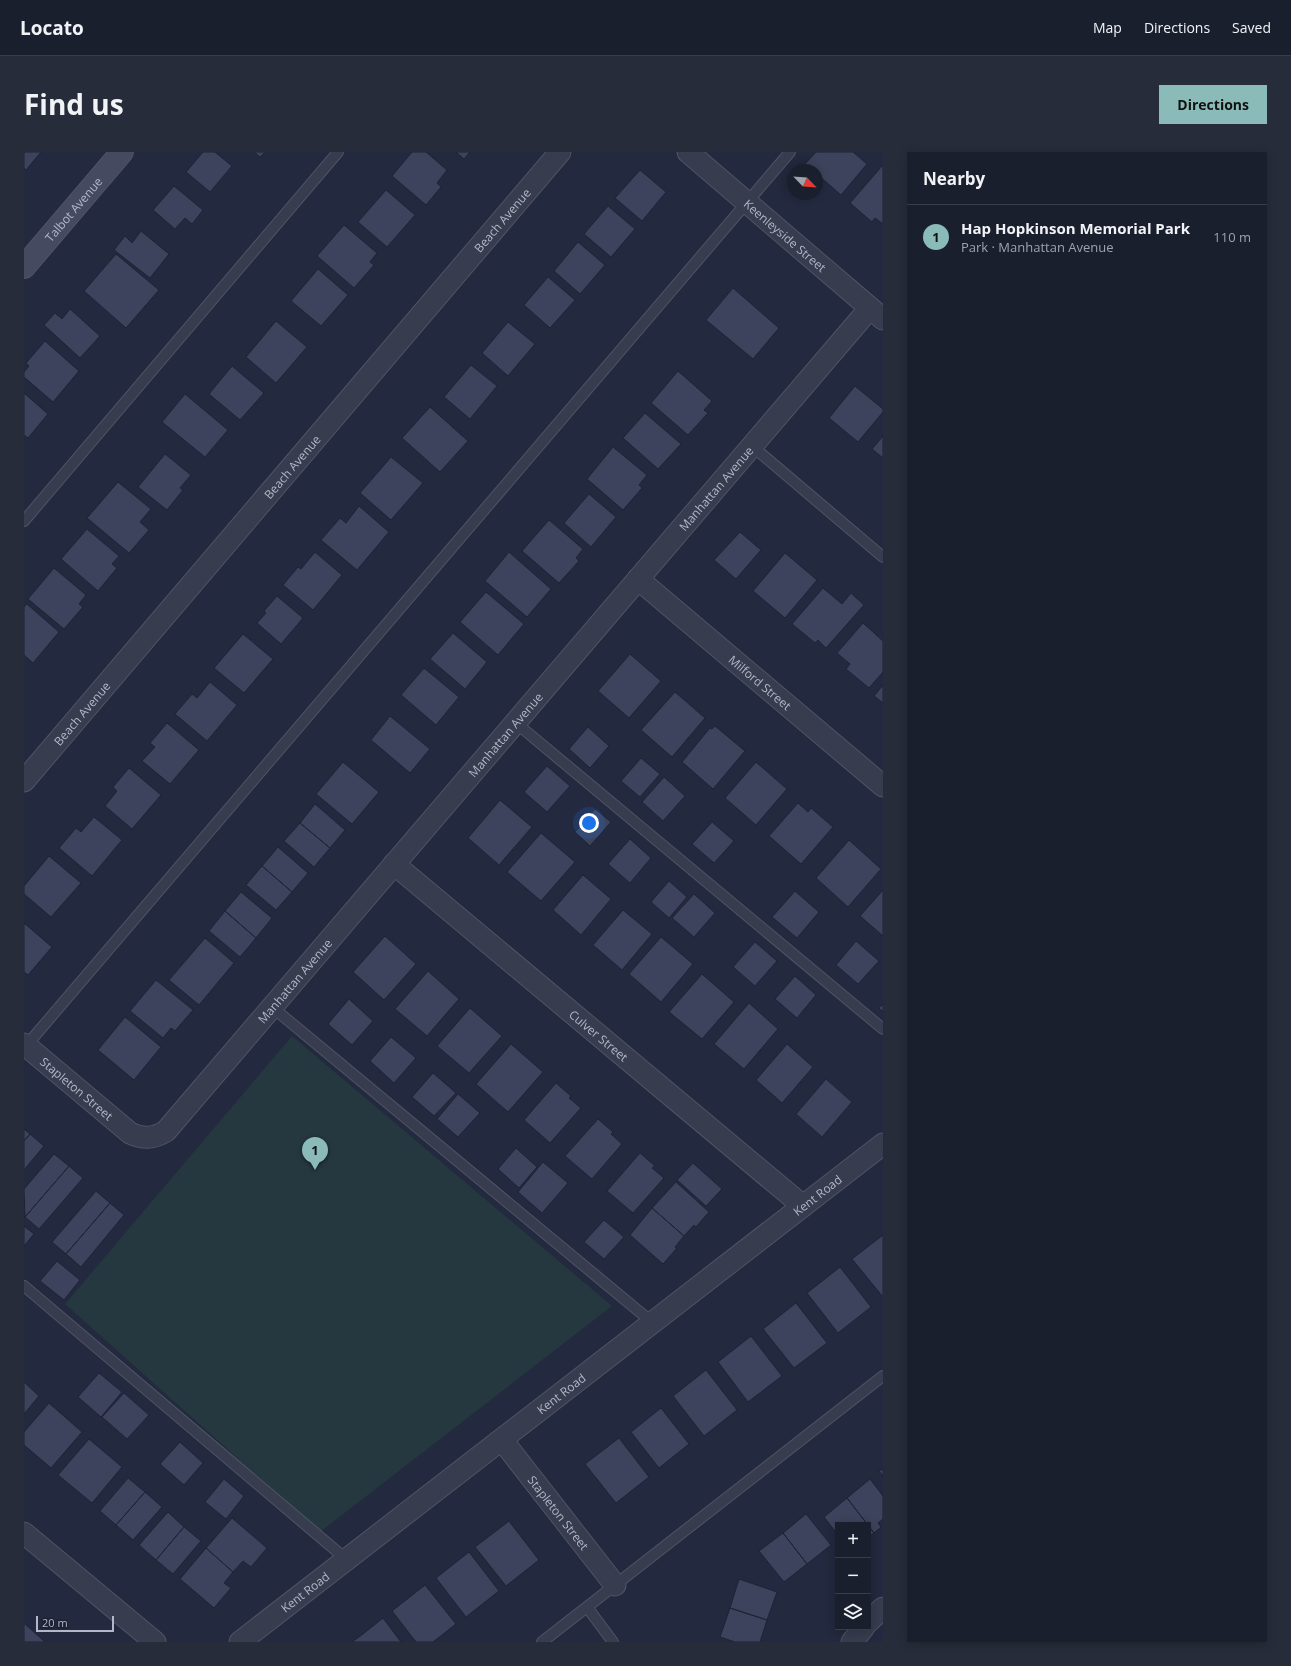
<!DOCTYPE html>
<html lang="en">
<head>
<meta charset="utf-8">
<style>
  :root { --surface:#1a1f2e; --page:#272c3a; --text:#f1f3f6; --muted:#9fa2aa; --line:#383d4a; --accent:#8bbbb9 }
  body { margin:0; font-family:"Open Sans",sans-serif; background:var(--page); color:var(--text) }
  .controls { position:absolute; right:12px; bottom:12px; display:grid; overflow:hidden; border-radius:0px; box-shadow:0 2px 10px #0003 }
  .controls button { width:36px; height:36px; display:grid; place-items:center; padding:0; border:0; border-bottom:1px solid var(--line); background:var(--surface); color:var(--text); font:20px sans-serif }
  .compass { position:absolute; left:763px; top:12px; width:36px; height:36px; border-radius:50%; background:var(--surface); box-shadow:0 2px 10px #0003; rotate:115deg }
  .scale { position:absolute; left:12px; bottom:10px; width:78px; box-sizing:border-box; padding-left:4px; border:2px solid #b3b7c9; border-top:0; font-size:11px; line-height:14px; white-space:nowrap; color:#b3b7c9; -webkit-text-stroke:3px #1c2133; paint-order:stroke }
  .you { position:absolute; left:565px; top:671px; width:14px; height:14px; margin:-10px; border:3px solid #fff; border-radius:50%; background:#1a73e8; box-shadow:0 0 0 6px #1a73e833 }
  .badge { display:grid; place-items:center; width:26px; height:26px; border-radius:50%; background:var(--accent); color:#111; font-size:13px; font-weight:700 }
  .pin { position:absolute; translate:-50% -33px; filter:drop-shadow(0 1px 2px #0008) }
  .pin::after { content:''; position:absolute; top:21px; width:14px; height:12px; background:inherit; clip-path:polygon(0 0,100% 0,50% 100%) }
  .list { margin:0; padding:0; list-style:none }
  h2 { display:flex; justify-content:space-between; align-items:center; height:52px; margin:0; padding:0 16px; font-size:17px }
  h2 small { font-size:13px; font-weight:400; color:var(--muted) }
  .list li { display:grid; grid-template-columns:26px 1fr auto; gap:12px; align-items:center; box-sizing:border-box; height:64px; padding:0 16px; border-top:1px solid var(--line) }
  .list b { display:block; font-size:15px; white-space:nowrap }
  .list p { margin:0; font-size:13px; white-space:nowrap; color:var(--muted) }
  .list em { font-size:13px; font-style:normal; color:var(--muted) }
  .icon { flex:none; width:22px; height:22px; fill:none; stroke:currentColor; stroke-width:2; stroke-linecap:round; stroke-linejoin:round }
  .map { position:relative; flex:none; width:859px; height:1490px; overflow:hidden; border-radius:0px }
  header { display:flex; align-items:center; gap:24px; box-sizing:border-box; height:56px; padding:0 20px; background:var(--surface); border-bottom:1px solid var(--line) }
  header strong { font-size:19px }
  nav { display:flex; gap:22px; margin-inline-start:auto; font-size:14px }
  .intro { display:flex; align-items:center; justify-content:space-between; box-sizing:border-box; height:96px; padding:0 24px }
  h1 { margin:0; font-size:28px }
  .button { padding:10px 18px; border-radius:0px; background:var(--accent); color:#111; font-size:14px; font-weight:700 }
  main { display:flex; gap:24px; padding:0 24px }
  aside { flex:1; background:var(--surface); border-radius:0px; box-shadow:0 2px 10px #0003 }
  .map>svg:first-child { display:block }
  .green { fill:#25373f }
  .building { fill:#3d435c; stroke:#1e2335 }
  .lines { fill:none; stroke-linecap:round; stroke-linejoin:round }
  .lane-casing { stroke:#4f5466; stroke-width:12 }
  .street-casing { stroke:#4f5466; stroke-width:23 }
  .secondary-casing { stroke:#4f5466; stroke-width:24 }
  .lane { stroke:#373c4e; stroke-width:10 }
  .street { stroke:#373c4e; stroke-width:21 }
  .secondary { stroke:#454a61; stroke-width:22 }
  .labels { text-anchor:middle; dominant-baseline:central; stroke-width:3.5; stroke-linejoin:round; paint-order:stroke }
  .street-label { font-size:12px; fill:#b3b7c9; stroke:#1c2133 }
</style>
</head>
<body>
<header>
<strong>Locato</strong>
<nav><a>Map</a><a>Directions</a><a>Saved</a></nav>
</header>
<div class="intro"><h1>Find us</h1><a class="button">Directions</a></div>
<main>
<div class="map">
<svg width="859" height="1490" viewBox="0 0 859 1490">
  <rect width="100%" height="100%" fill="#23293e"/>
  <path class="green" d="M268,884L588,1154L296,1380L41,1152Z"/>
  <path class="building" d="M0,0H17L2,18L0,16Z
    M179,0H191L208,14L186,40L162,20Z
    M230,0H241L236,5Z
    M388,0H402L423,18L413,31L417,35L402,53L368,24Z
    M432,0H446L440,7Z
    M792,0H829L843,12L817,43L793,22V18H788L781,12Z
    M858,14H859V72L851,66L848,70L826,51Z
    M616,18L642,40L618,69L591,46Z
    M150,34L179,58L168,72L161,66L151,77L129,58Z
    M362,38L391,63L363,95L334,70Z
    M584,54L611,77L587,105L560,82Z
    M320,73L353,101L346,110L350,113L330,136L293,104Z
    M117,79L145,102L126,126L90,98L101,84L108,91Z
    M554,90L581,113L556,142L530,119Z
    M92,102L135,138L102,176L60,139Z
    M294,117L324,143L297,174L267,149Z
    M524,125L551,148L526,176L500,153Z
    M709,136L755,176L729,207L682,168Z
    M46,157L76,184L56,206L20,173L31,161L38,167Z
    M252,169L283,195L252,231L222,205Z
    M484,170L511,192L484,224L458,201Z
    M21,189L55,219L29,250L0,225V220L5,214L2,211Z
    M447,213L473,234L446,267L420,245Z
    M208,214L240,241L216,268L185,242Z
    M654,219L688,249L680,258L684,261L664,283L627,251Z
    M831,234L859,257V260L834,290L805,266Z
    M0,241L24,262L4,286L0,283Z
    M161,242L204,278L181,305L138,270Z
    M406,255L444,289L416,320L378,286Z
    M621,261L657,292L634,317L599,286Z
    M859,284V306L848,297Z
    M589,295L623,323L615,333L618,336L599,358L563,327Z
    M141,302L167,323L156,336L159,338L143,358L114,335Z
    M367,305L399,331L367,368L336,341Z
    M94,330L127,357L116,370L125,378L105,401L63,366Z
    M565,342L592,365L567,395L540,371Z
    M335,354L365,380L333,418L297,388L316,366L322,371Z
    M525,368L559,397L552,406L555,409L535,431L498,399Z
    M63,377L95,404L88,412L93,416L74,439L37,407Z
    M716,380L737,398L712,427L690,408Z
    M291,400L318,423L289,458L259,433L274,415L277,417Z
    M485,400L527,437L503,465L461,429Z
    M761,401L793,428L761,466L729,439Z
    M30,416L62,443L55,452L59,455L40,477L4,447Z
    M799,436L818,452L827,441L840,453L802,496L794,488L791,491L768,472Z
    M462,440L500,472L474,503L436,470Z
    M253,444L279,466L257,492L233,471L242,461L240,459Z
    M3,452L35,480L9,511L0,503V455Z
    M839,471L859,489V520L845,536L822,517L826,512L813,501Z
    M429,481L463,510L441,537L406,507Z
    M219,482L249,507L220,541L190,516Z
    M606,502L637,529L605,566L574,539Z
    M400,516L435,545L412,573L377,543Z
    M186,530L213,553L183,589L151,562L168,542L173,546Z
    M859,533V551L850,544Z
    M651,540L681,566L648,605L617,578Z
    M366,564L406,597L386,621L347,588Z
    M143,571L175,598L146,632L118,609L131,595L126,591Z
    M691,574L721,599L689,637L658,610L686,576L688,577Z
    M564,575L585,594L566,616L545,597Z
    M617,606L636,622L616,645L597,629Z
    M319,610L355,640L328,672L292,642Z
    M732,610L763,637L732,673L701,646Z
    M523,614L546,634L523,660L500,640Z
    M105,616L137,643L108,677L81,654L93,639L89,635Z
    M640,625L661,644L639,669L618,650Z
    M476,648L508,675L475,713L444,686Z
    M774,651L784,660L787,656L809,675L777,712L745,684Z
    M291,652L321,678L306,696L276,671Z
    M571,657L587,670L566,694L551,680Z
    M70,665L98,688L68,724L35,696L52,676L57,680Z
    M688,670L710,689L690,711L668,692Z
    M276,671L306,696L290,715L260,689Z
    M517,681L551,710L517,749L483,720Z
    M606,687L627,706L606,731L584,712Z
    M825,688L857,717L824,755L792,726Z
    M254,695L284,721L268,740L238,714Z
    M25,704L57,731L27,765L0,742V734Z
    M238,714L268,740L252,758L222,733Z
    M559,723L587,747L557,783L529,758Z
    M645,729L663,745L645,766L627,750Z
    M859,738V784L836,764Z
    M771,739L795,760L773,786L748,765Z
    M217,740L248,766L232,786L201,759Z
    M670,742L691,761L670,785L648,766Z
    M599,758L628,782L598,818L569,793Z
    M201,759L232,786L216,805L185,779Z
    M0,771L28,795L4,823L0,820Z
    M361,784L392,812L360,848L329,820Z
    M637,785L669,812L637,850L605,822Z
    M181,786L210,811L175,853L145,828Z
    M832,789L855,809L834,832L812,813Z
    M731,790L753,809L731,834L709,815Z
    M404,819L435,847L403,884L371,857Z
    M678,822L710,850L678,887L645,860Z
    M771,824L792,843L773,866L751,847Z
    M132,828L169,858L151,879L147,876L139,886L106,859Z
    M325,847L349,869L328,893L304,872Z
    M725,851L754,877L720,917L690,892Z
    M859,852V860L855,856Z
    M446,856L478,884L445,921L413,894Z
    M101,865L137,895L110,928L74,898Z
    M367,885L392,906L370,931L346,909Z
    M487,892L519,920L484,960L452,932Z
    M763,892L789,915L758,951L732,928Z
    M409,921L432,941L410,964L388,945Z
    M802,927L828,950L798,985L772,962Z
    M532,931L547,944L545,946L557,956L526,991L500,968Z
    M434,942L456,961L434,985L413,967Z
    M574,967L589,980L587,982L598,992L568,1027L541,1004Z
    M0,977L6,982L0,989Z
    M6,982L20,994L0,1018V989Z
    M492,996L513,1015L495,1036L474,1017Z
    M616,1001L631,1014L628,1016L640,1026L609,1061L583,1039Z
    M30,1002L45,1014L1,1065L0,1037Z
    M519,1010L544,1031L518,1061L494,1040Z
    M669,1011L698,1037L682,1054L653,1028Z
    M45,1014L59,1026L15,1077L1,1065Z
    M652,1030L685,1060L672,1075L670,1073L660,1084L628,1056Z
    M72,1039L86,1051L42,1102L28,1090Z
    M86,1051L100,1063L57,1115L42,1102Z
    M628,1056L660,1084L651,1095L653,1096L639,1112L606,1083Z
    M580,1068L600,1085L580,1107L560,1090Z
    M0,1074L10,1082L0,1094Z
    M859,1083V1145L828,1107Z
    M33,1109L56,1128L40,1148L16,1129Z
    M816,1115L847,1155L814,1181L783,1141Z
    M772,1151L803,1191L770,1216L739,1177Z
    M727,1184L758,1224L724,1250L694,1210Z
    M682,1218L713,1258L680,1284L649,1244Z
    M75,1221L98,1240L77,1265L54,1245Z
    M0,1230L15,1244L0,1262Z
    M100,1241L125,1263L103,1287L78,1265Z
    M25,1251L58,1280L27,1316L0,1293V1280Z
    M637,1256L665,1292L635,1316L607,1280Z
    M595,1286L625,1325L592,1351L561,1312Z
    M65,1287L98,1315L68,1351L34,1323Z
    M156,1290L179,1311L160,1333L136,1312Z
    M859,1317V1324L855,1319Z
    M104,1326L121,1340L92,1373L76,1359Z
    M200,1327L220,1344L202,1367L181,1350Z
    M846,1327L859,1344V1367L854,1371L857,1375L850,1381L823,1346Z
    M121,1340L138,1355L109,1388L92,1373Z
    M823,1346L850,1381L844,1385V1373H814V1383L800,1365Z
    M144,1360L160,1375L132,1408L115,1393Z
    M782,1362L807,1393L783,1412L759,1381Z
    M208,1366L243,1396L227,1415L219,1409L209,1420L182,1396Z
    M485,1369L515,1408L482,1434L451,1395Z
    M160,1375L177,1389L149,1422L132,1408Z
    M759,1381L783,1412L760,1430L735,1399Z
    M182,1396L209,1420L200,1431L207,1436L190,1456L156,1427Z
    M445,1400L475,1439L442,1465L412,1426Z
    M715,1427L753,1440L743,1468L706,1456Z
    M401,1433L432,1472L409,1490H392L368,1459Z
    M706,1456L743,1468L736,1490H711L696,1485Z
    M359,1466L377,1490H328L339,1482Z
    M0,1472H1L21,1490H0Z"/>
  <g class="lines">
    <g class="lane-casing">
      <path id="lane" d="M728,294L859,405
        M0,369L314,0
        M492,571L859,877
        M248,855L629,1171
        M2,894L766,0
        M0,1134L322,1407
        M563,1455L589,1490
        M518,1490L859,1224"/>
    </g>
    <g class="street-casing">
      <g id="street">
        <path id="s1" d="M664,0L859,167"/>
        <path id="s2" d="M614,427L859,634"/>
        <path id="s3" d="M0,629L536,0"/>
        <path id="s4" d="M370,712L779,1054"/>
        <path id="s5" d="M0,892L106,981C119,987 129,987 142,979L846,156"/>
        <path id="s6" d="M478,1288L591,1433"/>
        <path d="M0,1381L131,1490"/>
        <path d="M844,1470L859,1456"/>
        <path id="s7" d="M216,1490L859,992"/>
        <path d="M828,1490L840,1475"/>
      </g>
    </g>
    <g class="secondary-casing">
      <g id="secondary">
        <path id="s8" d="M0,115L98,0"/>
      </g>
    </g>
    <use href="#lane" class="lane"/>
    <use href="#street" class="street"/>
    <use href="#secondary" class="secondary"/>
  </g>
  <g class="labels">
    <g class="street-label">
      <text stroke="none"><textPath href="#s8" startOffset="76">Talbot Avenue</textPath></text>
      <text stroke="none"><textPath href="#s3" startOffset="737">Beach Avenue</textPath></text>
      <text stroke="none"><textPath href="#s1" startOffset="128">Keenleyside Street</textPath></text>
      <text stroke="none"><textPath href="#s3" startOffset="413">Beach Avenue</textPath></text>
      <text stroke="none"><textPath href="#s5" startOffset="1022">Manhattan Avenue</textPath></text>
      <text stroke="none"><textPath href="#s2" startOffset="160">Milford Street</textPath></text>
      <text stroke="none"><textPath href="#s3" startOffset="89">Beach Avenue</textPath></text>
      <text stroke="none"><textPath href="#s5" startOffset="698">Manhattan Avenue</textPath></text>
      <text stroke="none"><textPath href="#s5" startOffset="374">Manhattan Avenue</textPath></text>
      <text stroke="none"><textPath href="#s4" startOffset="267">Culver Street</textPath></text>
      <text stroke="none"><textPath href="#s5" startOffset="69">Stapleton Street</textPath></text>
      <text stroke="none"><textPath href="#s7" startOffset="730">Kent Road</textPath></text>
      <text stroke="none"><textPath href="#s7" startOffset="406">Kent Road</textPath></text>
      <text stroke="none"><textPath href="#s6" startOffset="92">Stapleton Street</textPath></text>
      <text stroke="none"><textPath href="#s7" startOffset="82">Kent Road</textPath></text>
    </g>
  </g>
</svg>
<div class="controls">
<button>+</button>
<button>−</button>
<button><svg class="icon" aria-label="layers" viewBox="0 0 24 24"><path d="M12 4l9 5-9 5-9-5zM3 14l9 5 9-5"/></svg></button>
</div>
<svg class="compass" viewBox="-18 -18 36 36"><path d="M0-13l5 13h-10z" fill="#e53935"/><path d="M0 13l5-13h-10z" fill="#9fa2aa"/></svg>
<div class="scale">20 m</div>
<div class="you"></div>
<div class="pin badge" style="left:291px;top:1018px">1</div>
</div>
<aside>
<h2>Nearby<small></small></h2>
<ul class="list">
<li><span class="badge">1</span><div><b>Hap Hopkinson Memorial Park</b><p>Park · Manhattan Avenue</p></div><em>110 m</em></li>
</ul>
</aside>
</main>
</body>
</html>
